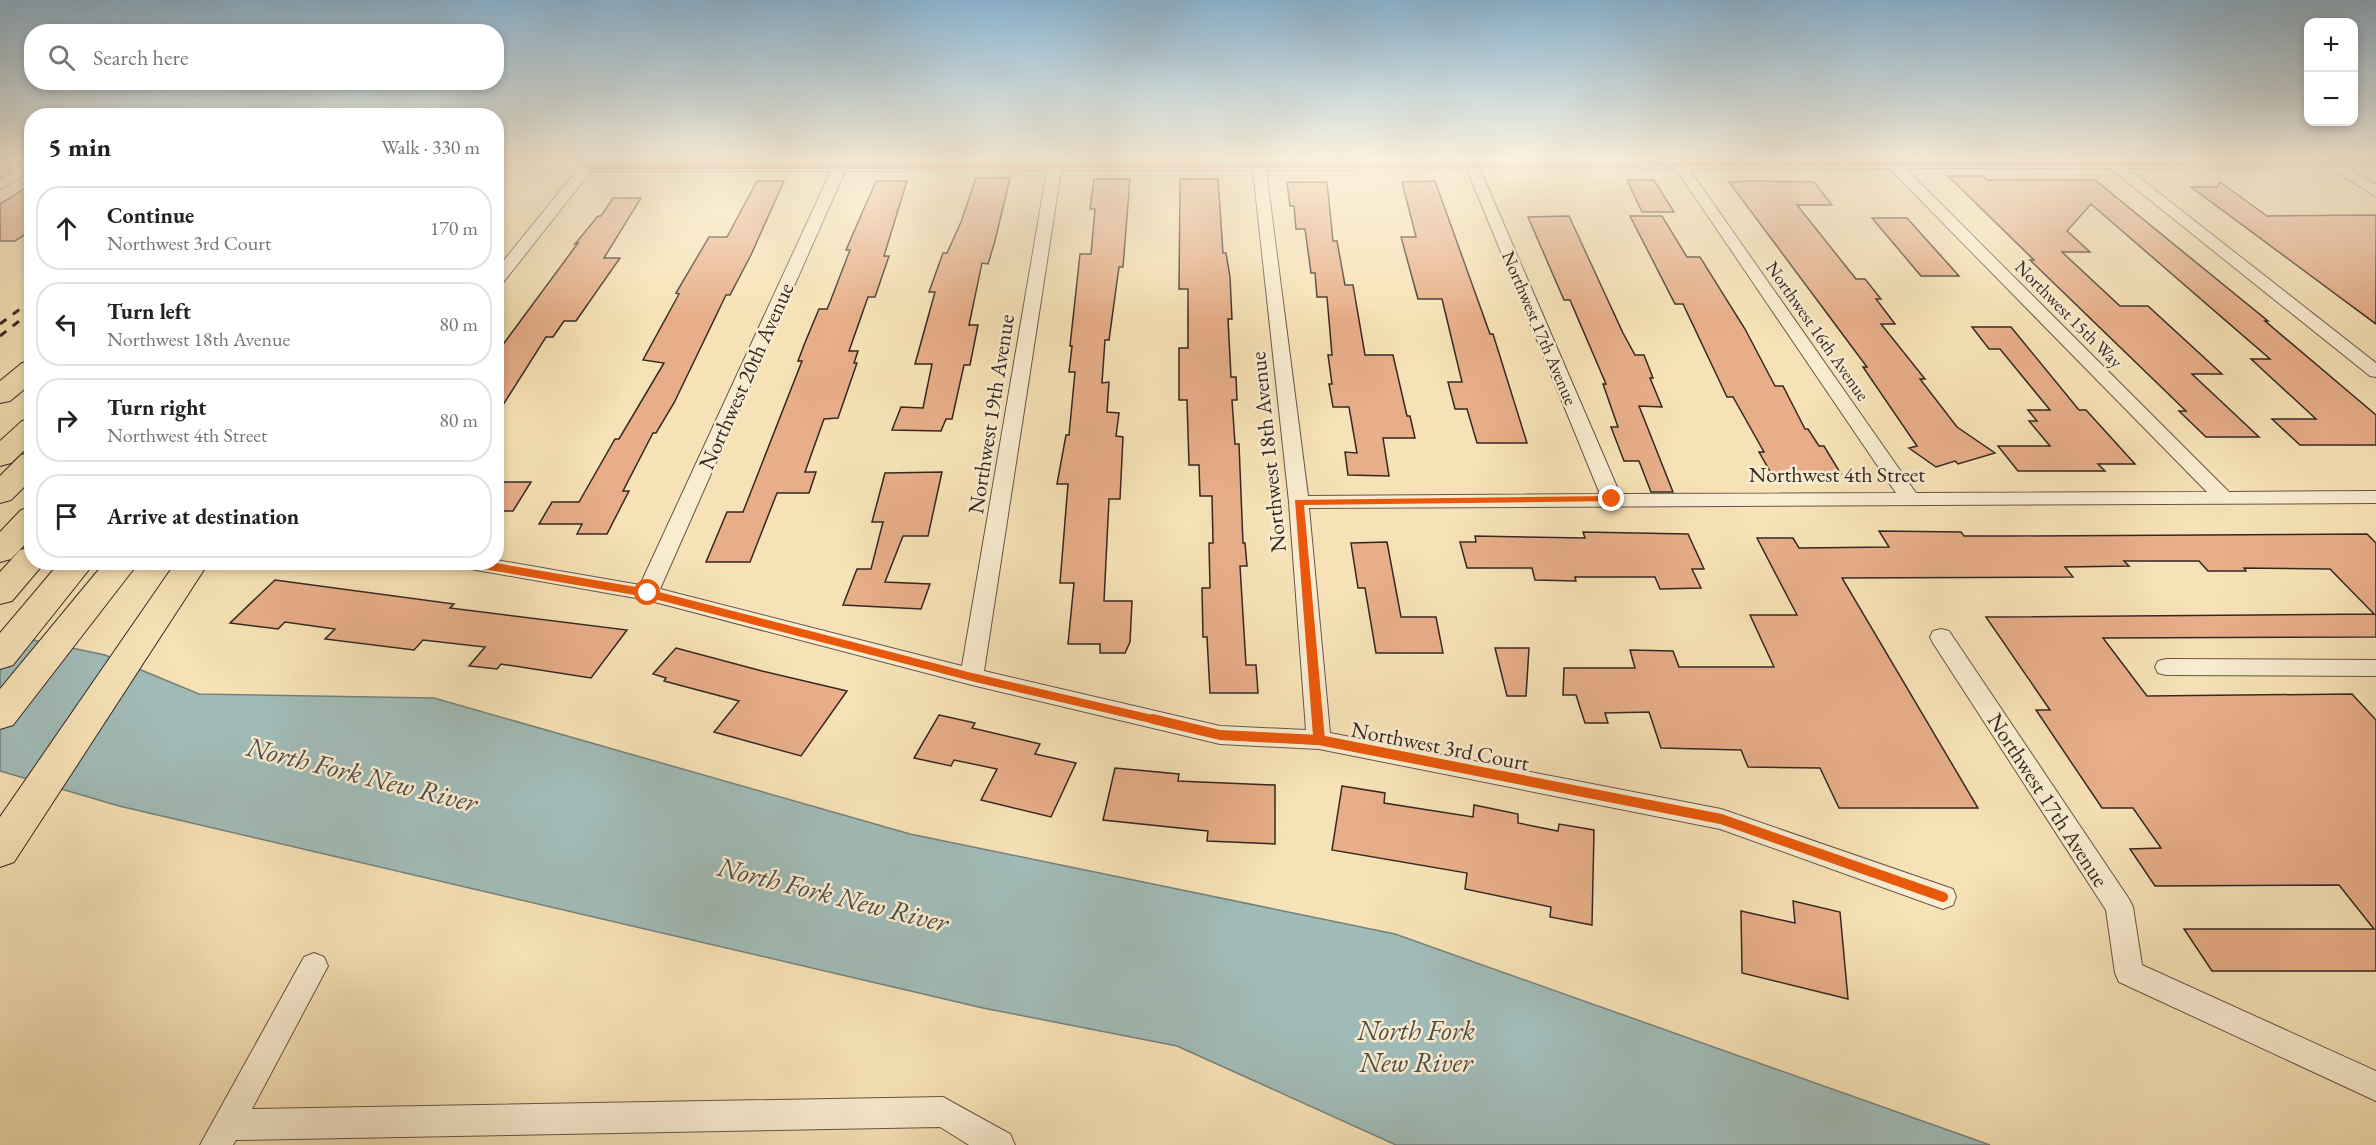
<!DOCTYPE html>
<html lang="en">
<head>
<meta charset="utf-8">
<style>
  :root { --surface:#fff; --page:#f2f2f2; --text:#222; --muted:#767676; --line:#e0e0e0 }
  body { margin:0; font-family:"EB Garamond",serif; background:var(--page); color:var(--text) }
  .controls { position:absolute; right:18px; top:18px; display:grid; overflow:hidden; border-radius:12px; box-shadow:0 3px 9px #0003 }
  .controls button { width:54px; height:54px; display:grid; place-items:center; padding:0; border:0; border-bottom:2px solid var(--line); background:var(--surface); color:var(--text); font:30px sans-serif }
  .stop { position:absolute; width:18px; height:18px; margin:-14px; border:4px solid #ea580c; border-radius:50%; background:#fff }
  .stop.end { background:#ea580c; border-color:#fff; box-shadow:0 2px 6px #0008 }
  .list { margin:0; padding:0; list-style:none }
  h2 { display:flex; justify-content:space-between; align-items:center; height:78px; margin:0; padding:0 24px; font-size:26px }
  h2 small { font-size:20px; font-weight:400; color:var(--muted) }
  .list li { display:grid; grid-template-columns:39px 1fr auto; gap:18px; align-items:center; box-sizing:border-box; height:84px; margin:0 12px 12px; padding:0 12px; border:2px solid var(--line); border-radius:24px }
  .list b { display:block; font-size:22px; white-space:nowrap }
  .list p { margin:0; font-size:20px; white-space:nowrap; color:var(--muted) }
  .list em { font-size:20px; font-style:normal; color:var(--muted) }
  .icon { flex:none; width:33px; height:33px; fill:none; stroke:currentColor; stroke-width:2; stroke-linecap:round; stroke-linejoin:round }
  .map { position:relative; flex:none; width:2376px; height:1145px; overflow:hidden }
  .search { position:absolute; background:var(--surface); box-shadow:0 3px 9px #0003; left:24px; top:24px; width:480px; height:66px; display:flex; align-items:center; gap:15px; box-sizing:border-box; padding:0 21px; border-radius:24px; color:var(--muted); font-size:22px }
  .panel { position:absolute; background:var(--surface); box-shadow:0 3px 9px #0003; left:24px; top:108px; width:480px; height:462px; border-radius:24px }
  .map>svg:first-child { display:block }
  .water { fill:#a1bcb8; stroke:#76817c; stroke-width:1.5 }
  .building { fill:#e7ae89; stroke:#352823; stroke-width:1.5 }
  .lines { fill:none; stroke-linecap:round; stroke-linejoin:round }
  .minor-casing { stroke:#655648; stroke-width:2 }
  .tertiary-casing { stroke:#655648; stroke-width:2 }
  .motorway-casing { stroke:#352823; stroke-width:2 }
  .minor { fill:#f9ecd0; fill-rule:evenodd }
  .tertiary { fill:#f9ecd0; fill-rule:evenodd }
  .motorway { fill:#f6e2b6; fill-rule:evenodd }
  .rail { stroke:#352823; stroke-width:3; stroke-dasharray:8 8; stroke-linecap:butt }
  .cycleway-far2-casing { stroke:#f9ecd0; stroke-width:8 }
  .cycleway-far1-casing { stroke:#f9ecd0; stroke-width:11 }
  .cycleway-casing { stroke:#f9ecd0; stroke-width:14 }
  .cycleway-far2 { stroke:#e8590c; stroke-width:5 }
  .cycleway-far1 { stroke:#e8590c; stroke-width:8 }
  .cycleway { stroke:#e8590c; stroke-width:10 }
  .route { fill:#ea580c }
  .labels { text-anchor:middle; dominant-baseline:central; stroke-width:5; stroke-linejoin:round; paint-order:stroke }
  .far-street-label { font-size:18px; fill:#352823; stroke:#f9ecd0 }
  .street-label { font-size:22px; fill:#352823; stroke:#f9ecd0 }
  .near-water-label { font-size:28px; font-style:italic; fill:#504d48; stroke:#f9ecd0 }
</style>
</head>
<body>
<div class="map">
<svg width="2376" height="1145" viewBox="0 0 2376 1145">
  <rect width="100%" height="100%" fill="#f6e2b6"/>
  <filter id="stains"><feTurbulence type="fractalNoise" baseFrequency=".00333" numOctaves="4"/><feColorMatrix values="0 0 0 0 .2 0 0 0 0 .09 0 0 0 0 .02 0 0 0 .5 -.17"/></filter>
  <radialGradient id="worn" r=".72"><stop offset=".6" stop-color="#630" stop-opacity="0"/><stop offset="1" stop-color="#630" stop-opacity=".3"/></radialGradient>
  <path class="water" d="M0,633L105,655L199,694L434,698L910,834L1395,934L1990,1145H1396L1177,1046L983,1008L119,806L0,771Z"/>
  <path class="building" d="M1948,176H1983L1987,180H2095L2268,321H2265L2376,415V445H2300L2272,419H2316L2251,359H2270L2091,204L2067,231L2090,252H2062L2120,306H2148L2222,374H2192L2259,437H2206L2179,411H2186L2030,260H2034Z
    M976,178H1010L995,241L988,264L982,263L969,325H978L970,365H964L952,419H946L941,431L892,430L901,407L923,408L932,364H915L935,292H929L943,253H947L961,222Z
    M1094,179H1130L1123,267H1119L1109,340H1105L1102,383L1109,382L1107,412L1119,413L1116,436L1123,437L1120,499H1109L1104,601H1132L1130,642L1125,653H1100V644H1068L1074,583H1060L1068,484H1057L1066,435H1069L1075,372H1069L1072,346H1070L1080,254H1091L1095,209H1090Z
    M1180,179H1218L1223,253H1226L1230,277L1232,319H1228L1231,377H1236L1237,400H1232L1235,444H1239L1243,543H1245L1247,566H1240L1246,665H1256L1258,693H1210L1207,637H1203L1202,588H1210L1209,543H1213L1212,496H1200L1199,465H1189L1187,400H1179V348H1188V289H1179Z
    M1627,180H1654L1674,212H1642Z
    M757,181H784L751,255L730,295H726L674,403L656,433H653L623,491H629L607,534H577L582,524H539L552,502H579L615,439H619L664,363L643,360L679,294L676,293L709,237H727Z
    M876,181H907L884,256H889L875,297H868L849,351H858L854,363H857L838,418L824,419L805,472H816L809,493H777L750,562H706L727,512H743L802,361H798L804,345L819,309H827L830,302L850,250H846Z
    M1435,181L1490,334H1493L1527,443H1477L1467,409H1455L1448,382H1462L1442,299H1418L1401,237H1416L1402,182Z
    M1753,181L1814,182L1832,205H1797L1856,279H1865L1881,299H1876L1895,324H1881L1925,379H1920L1957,427L1995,453L1958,464L1955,461L1936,467L1909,448L1917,446L1863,367H1867L1729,182Z
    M1287,182H1327L1333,241H1337L1345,285H1353L1365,355H1393L1407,416H1410L1415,438H1383L1389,476L1348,475L1345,452L1357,453L1349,407H1333L1329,384H1332L1328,355H1332L1327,297H1317L1315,273H1311L1305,229H1296L1294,206H1290Z
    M2220,182L2267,216L2376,215V324L2191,187H2217Z
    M32,184V230L15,241H0V204Z
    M613,198H641L604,258H620L576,321H564L553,337H546L496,416V354L578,243L575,244L598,216H601Z
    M1569,216L1623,333L1635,355H1644L1653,378H1650L1662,407L1639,406L1673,492H1651L1639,461H1624L1611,427H1618L1603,384H1606L1570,300H1564L1528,217Z
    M1630,216H1662L1687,257H1700L1745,329L1775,386H1783L1805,429H1808L1819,446H1824L1841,474L1771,473L1759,452H1764L1733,397H1727L1683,304H1675Z
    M1872,218H1907L1959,276H1921Z
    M1972,327H2011L2079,410H2086L2135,464H2098L2105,471H2018L1998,446H2050L2029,421H2037L2028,410H2050L2000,349H1989Z
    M942,472L928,536H903L885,582L930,584L921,609L843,605L857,569H871L883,522H872L885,473Z
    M496,482H531L513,511H496Z
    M1879,531L1961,532L1964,536H2010L2367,534L2376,543V637L2103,638L2147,696L2352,694L2376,720V971H2212L2184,929H2374L2339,885L2155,886L2130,849L2161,848L2133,808H2102L2036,710H2050L1986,617L2374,614L2330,569L2244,568L2246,571H2208L2199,561H2124L2129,566L2065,567L2073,577L1842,578L1978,808H1839L1820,768L1748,767L1741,750L1661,748L1649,712L1605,713L1608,723H1585L1576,695H1563L1564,668H1635L1630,650L1673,651L1679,667H1774L1750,615H1797L1757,538H1793L1799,548L1889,547Z
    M1583,532L1688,534L1704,569H1692L1701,588L1660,589L1655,577H1575L1576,581L1535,580L1532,568H1467L1460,542H1476L1475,536L1585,538Z
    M1387,542L1401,617H1436L1443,653H1376L1365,588H1358L1351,543Z
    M275,580L454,604L450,608L627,630L591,678L501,664L497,669L469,666L485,647L423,640L414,650L325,639L335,629L285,622L278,629L230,623Z
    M676,648L762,671L847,691L801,756L714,732L739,701L664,681L666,678L653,674Z
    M1495,648H1529L1526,696H1507Z
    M939,715L975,723L972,728L1040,744L1035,754L1076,763L1051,817L981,800L997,769L954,760L951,766L914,758Z
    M1115,768L1179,774L1178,781L1275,785V844L1207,841L1208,831L1103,820Z
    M1342,786L1385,793L1384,803L1473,817L1474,805L1518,814V823L1558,831L1559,824L1594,830L1592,925L1550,917L1551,907L1465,889L1467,873L1332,850Z
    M1793,901L1840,912L1848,999L1742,973L1741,911L1795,923Z"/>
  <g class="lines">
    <g class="minor-casing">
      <path id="minor" d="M0,158H32V171L0,189V179L24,164L0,165Z
        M587,158H601L597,163L835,162L837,158H851L849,162H1049V158H1063L1062,162L1252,161L1251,158H1265V161H1463L1462,158H1476L1477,161H1670L1668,158H1682L1683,160L2376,159V167L2127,168L2376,363V377L2370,376L2110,168H1905L2229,492L2376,491V503L1309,508L1330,733L1721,809L1953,889L1956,897L1953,905L1943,909L1720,829L1319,749L1220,744L972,685L647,600L459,567L456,562H496V560L640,585L831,171H591L502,284L496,286V270ZM1889,168L2207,492L1916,493L1689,169ZM1467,169L1600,494L1308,496L1266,170ZM1480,169H1676L1896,493L1620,494ZM1047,170L962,666L660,589L845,171ZM1061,170H1253L1289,502L1306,730L1220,726L984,671Z
        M1941,629L1949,631L2129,899L2133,907L2142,965L2376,1071V1101L2119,982L2115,973L2106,910L1933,643L1930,637L1933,631Z
        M2166,659L2376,660V676L2166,675L2158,673L2155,667L2158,661Z
        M314,953L324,957L328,966L252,1109L943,1097L1010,1134L1015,1145H969L940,1127L236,1140L233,1145H200L304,957Z"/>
    </g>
    <g class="tertiary-casing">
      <path id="tertiary" d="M2315,158H2334L2376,185V197Z"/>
    </g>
    <g class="motorway-casing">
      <path id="motorway" d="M32,361V383L10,401L0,403V381L22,363Z
        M32,418V443L11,463L0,466V441L22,421Z
        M32,452V479L11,500L0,503V476L21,455Z
        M32,507V537L11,559L0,562V532L21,510Z
        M32,547V562H45L12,601L0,604V572L20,550Z
        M60,562H95L13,665L0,669V633Z
        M105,562H139L13,725L0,729V689Z
        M176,562H209L14,862L0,867V817Z"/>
    </g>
    <use href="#minor" class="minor"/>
    <use href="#tertiary" class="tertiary"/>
    <use href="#motorway" class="motorway"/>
    <path class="rail" d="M0,324L32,300
      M0,336L32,311"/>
    <g class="cycleway-far2-casing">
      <path id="cycleway-far2" d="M587,167L2376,163"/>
    </g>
    <g class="cycleway-far1-casing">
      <path id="cycleway-far1" d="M466,562L647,593L972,677L1160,721"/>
    </g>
    <g class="cycleway-casing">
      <path id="cycleway" d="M1153,719L1220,735L1319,740L1721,819L1943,897"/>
    </g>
    <use href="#cycleway-far2" class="cycleway-far2"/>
    <use href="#cycleway-far1" class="cycleway-far1"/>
    <use href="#cycleway" class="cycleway"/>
  </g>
  <linearGradient id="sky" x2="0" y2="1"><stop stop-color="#8bb7d5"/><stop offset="0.5" stop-color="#fbf2de"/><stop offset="1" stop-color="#fbf2de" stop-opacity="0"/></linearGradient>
  <rect width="2376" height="318" fill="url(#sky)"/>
  <path class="route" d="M1612,496L1616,499L1615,501L1304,505L1325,740L1319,745L1220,739L972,681L643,593L648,590L972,674L1220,731L1313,736L1295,500Z"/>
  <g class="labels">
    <g class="far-street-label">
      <text transform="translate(2069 314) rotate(45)">Northwest 15th Way</text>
      <text transform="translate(1540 328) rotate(67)">Northwest 17th Avenue</text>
      <text transform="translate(1818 331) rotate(55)">Northwest 16th Avenue</text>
    </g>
    <g class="street-label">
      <text transform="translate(746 376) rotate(-66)">Northwest 20th Avenue</text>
      <text transform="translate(991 414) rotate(-81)">Northwest 19th Avenue</text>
      <text transform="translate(1268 452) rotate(-96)">Northwest 18th Avenue</text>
      <text x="1837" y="474">Northwest 4th Street</text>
      <text transform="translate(1440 746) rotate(11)">Northwest 3rd Court</text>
      <text transform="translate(2048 800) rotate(57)">Northwest 17th Avenue</text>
    </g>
    <g class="near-water-label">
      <text transform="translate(362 774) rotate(14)">North Fork New River</text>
      <text transform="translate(833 894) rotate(14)">North Fork New River</text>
      <text x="1416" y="1030">North Fork<tspan x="1416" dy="32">New River</tspan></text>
    </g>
  </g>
  <rect width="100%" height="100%" filter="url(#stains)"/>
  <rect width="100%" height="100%" fill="url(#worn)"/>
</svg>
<div class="controls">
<button>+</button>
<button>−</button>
</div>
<div class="stop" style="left:648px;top:593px"></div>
<div class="stop end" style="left:1612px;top:499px"></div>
<div class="search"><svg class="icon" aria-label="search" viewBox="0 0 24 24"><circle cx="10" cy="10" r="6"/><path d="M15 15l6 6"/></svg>Search here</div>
<section class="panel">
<h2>5 min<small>Walk · 330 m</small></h2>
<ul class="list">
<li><svg class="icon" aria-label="ahead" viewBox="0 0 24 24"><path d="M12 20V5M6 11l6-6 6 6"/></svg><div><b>Continue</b><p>Northwest 3rd Court</p></div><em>170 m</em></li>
<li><svg class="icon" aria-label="left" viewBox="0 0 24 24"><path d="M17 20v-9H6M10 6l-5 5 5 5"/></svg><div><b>Turn left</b><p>Northwest 18th Avenue</p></div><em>80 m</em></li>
<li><svg class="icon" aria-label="right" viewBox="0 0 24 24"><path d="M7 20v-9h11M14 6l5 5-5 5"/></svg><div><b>Turn right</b><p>Northwest 4th Street</p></div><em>80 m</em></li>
<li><svg class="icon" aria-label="arrive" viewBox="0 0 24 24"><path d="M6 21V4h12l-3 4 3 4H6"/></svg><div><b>Arrive at destination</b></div></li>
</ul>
</section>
</div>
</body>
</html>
